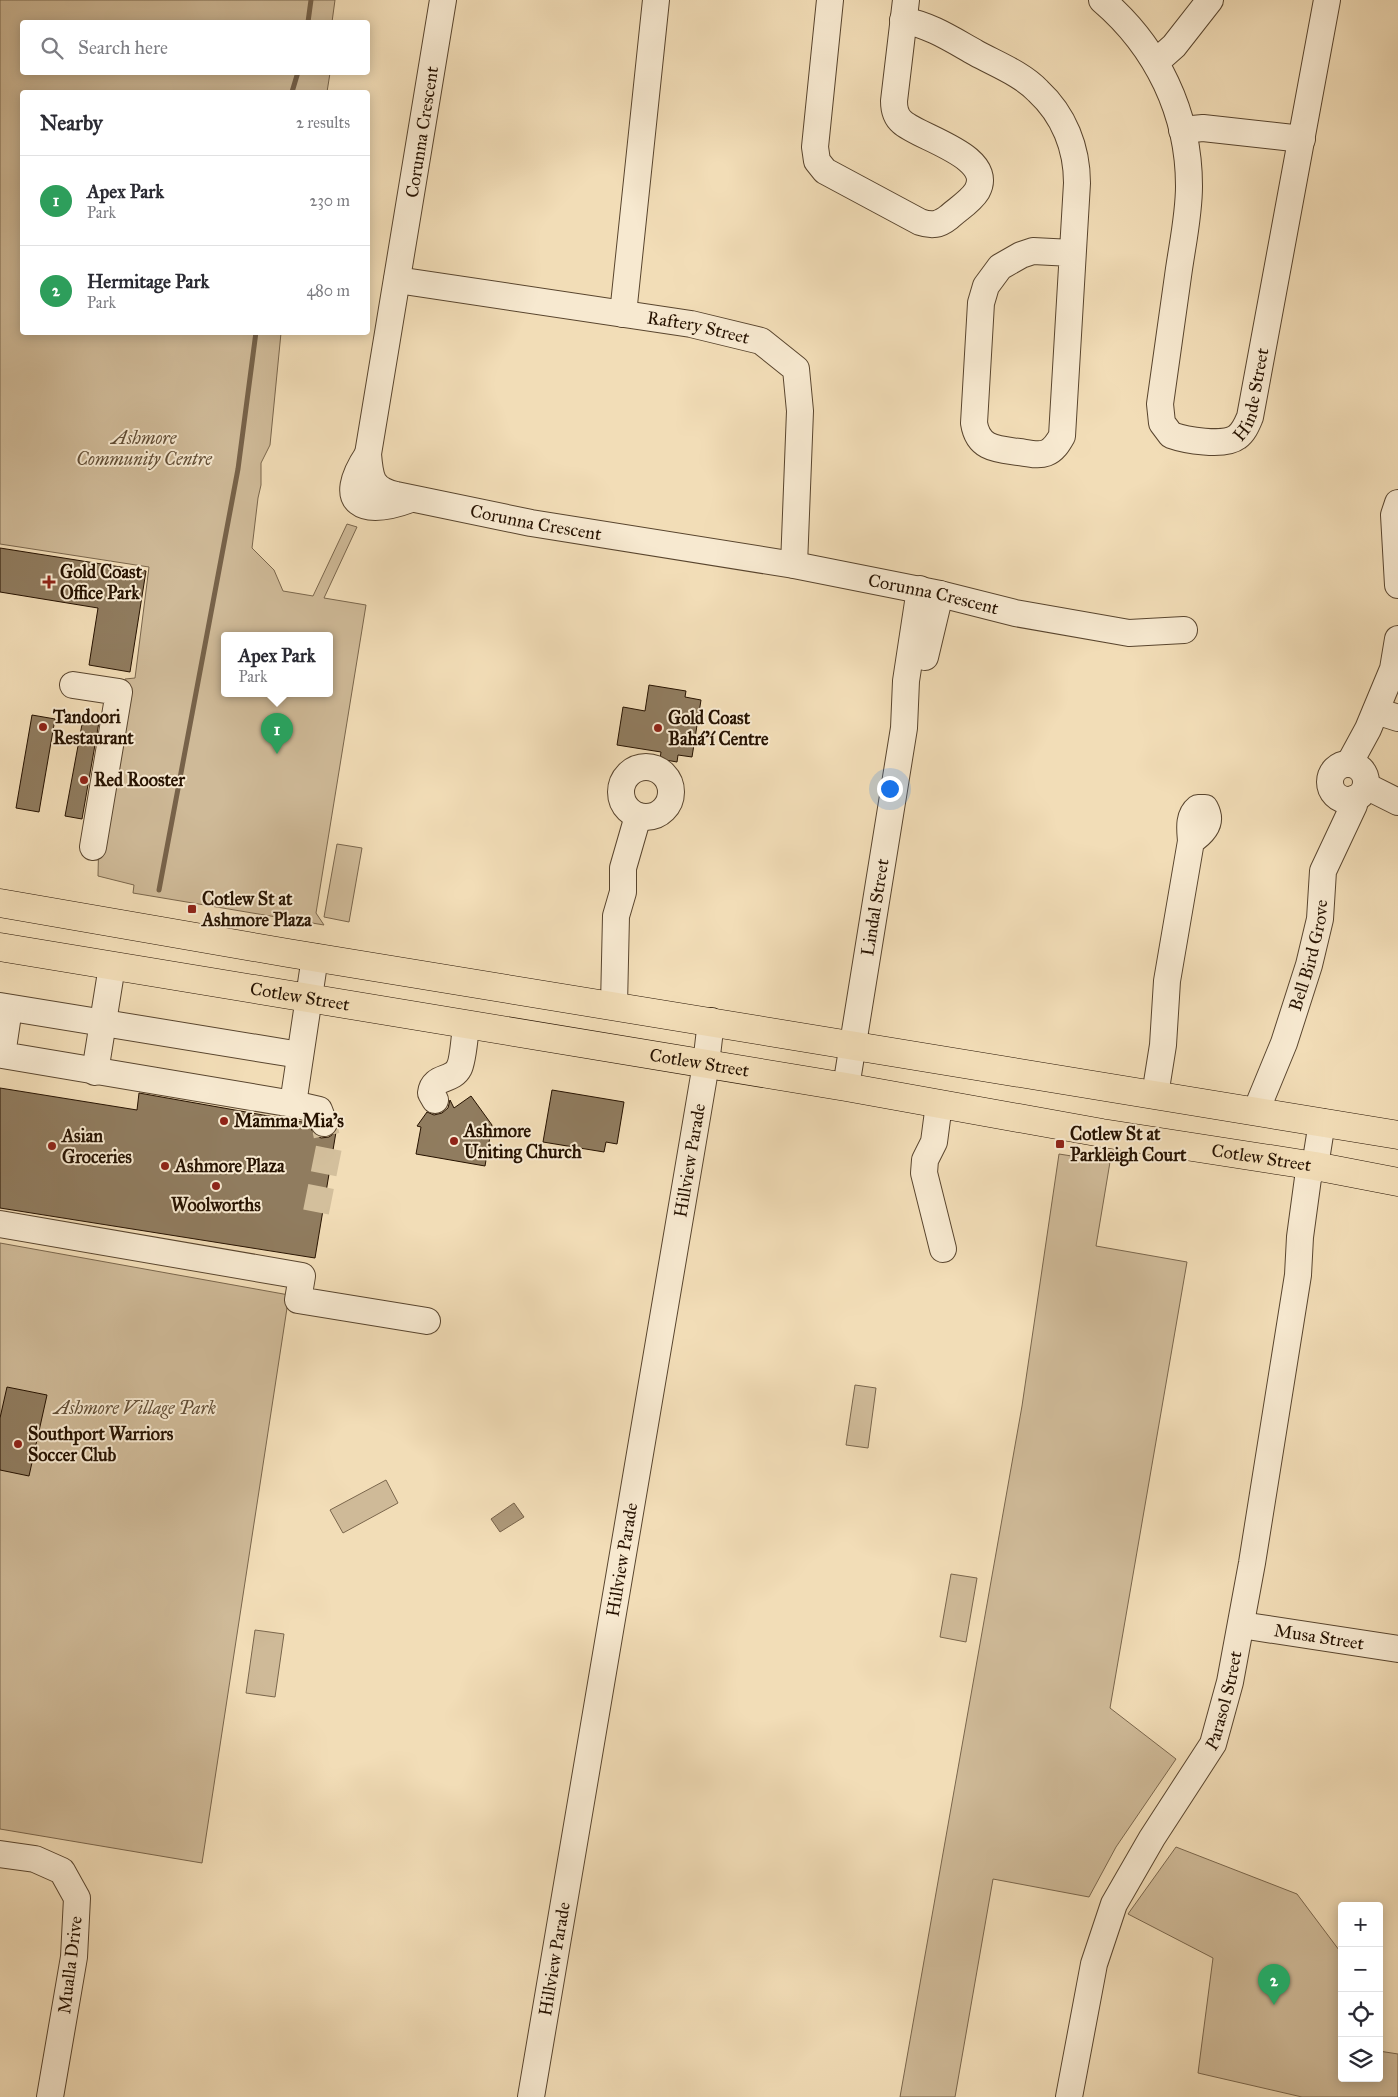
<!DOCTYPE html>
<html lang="en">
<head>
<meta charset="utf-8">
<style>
  :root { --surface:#fff; --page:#f2f2f3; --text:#2b2b33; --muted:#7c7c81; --line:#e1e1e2; --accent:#8f2418 }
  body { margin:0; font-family:"IM FELL Great Primer",serif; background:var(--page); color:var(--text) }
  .controls { position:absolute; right:15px; bottom:15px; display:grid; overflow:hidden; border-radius:5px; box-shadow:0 2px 12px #0003 }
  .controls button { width:45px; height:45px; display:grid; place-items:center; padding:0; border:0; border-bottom:1px solid var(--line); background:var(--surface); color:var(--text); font:25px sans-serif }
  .you { position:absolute; left:889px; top:788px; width:18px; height:18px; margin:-12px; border:4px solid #fff; border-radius:50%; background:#1a73e8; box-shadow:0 0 0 8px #1a73e833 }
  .badge { display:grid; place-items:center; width:32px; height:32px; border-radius:50%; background:var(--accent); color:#fff; font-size:16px; font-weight:700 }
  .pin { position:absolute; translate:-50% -41px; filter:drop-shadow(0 1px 2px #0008) }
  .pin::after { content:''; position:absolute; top:26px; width:18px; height:15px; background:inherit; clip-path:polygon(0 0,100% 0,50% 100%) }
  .popup { position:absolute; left:221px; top:632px; width:112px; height:65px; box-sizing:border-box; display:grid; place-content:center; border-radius:5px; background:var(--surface); filter:drop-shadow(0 1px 4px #0005); font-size:16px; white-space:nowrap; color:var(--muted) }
  .popup b { font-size:19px; color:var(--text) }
  .popup::after { content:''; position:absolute; left:50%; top:100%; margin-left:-10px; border:10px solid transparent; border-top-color:var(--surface) }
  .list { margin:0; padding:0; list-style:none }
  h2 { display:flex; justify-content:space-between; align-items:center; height:65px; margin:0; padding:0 20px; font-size:21px }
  h2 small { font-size:16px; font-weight:400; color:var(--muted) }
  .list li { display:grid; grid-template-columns:32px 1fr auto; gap:15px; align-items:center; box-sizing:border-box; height:90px; padding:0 20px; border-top:1px solid var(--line) }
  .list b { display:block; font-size:19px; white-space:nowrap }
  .list p { margin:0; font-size:16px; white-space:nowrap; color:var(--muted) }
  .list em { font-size:16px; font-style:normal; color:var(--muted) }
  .icon { flex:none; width:28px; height:28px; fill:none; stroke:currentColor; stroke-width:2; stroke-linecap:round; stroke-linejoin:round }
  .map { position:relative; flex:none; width:1398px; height:2097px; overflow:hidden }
  .search { position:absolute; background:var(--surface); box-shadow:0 2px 12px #0003; left:20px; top:20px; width:350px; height:55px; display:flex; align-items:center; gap:12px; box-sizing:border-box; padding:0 18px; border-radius:5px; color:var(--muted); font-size:19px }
  .panel { position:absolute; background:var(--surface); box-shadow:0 2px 12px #0003; left:20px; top:90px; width:350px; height:245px; border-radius:5px }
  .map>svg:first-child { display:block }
  .green { fill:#cfba98; stroke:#7a664c; fill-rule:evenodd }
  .water { fill:#ad9879; stroke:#776249 }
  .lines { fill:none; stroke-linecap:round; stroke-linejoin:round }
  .stream { stroke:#776249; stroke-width:5 }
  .building { fill:#907c5f; stroke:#261200 }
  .minor-tunnel { stroke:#d3bf9c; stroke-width:26; stroke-dasharray:26 13; stroke-linecap:butt }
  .minor-casing { stroke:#59452e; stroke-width:28 }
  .major-casing { stroke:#261200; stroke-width:29 }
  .minor { stroke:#f7e9d0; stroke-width:26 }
  .major { stroke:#f2ddb7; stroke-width:28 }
  .poi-dot { fill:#8f2418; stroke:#f7e9d0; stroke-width:2 }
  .labels { text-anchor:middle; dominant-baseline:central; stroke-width:4; stroke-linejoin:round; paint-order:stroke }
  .street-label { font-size:18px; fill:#261200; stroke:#f7e9d0 }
  .park-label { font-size:18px; font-style:italic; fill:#614d35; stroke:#f7e9d0 }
  .poi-label { font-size:18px; font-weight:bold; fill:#261200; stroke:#f7e9d0; text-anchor:start }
</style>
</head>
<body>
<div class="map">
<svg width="1398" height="2097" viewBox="0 0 1398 2097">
  <rect width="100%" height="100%" fill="#f2ddb7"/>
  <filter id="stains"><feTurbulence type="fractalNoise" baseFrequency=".004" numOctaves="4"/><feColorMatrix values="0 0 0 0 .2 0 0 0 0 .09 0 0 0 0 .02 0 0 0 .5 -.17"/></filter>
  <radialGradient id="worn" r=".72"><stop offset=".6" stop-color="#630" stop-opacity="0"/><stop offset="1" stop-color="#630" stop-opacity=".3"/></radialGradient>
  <path class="green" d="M0,0H335L332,22H22V72L330,73L327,92H22V332L281,333L270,445L261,463V485L258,498L252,548L274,570L283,591L313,596L347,524L357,527L324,598L366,605L316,913L324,925L133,893L134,885L98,876L99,830L125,679L135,678L149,567L0,544ZM224,635H330V693H224Z
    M337,844L362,848L349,922L324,917Z
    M1059,1154L1110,1162L1096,1246L1187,1262L1110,1708L1176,1759L1116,1847L1089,1897L993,1879L955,2097H900L1022,1406Z
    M0,1243L289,1295L202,1863L0,1829Z
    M855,1385L876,1388L868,1448L846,1445Z
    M386,1480L398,1503L343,1533L330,1510Z
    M951,1574L977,1578L966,1642L940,1637Z
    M255,1630L284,1634L275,1697L246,1693Z
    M1176,1847L1297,1894L1342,1954V2078H1379V2051L1398,2054V2097H1302L1198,2073L1213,1958L1128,1914Z"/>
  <path class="water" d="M514,1503L524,1517L500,1532L491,1519Z"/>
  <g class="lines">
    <path class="stream" d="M308,22L311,0
      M292,92L298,72
      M159,890L238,469L256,332"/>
  </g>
  <path class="building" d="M0,548L146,571L130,672L89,665L98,608L0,592Z
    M649,685L686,691L685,697L701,700L692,757L678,755L677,762L660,759L661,752L617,745L623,707L645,711Z
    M32,715L55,719L39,812L16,808Z
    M83,719L99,722L82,819L65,816Z
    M0,1088L137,1110L139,1093L308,1123L314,1134L321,1138L329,1137L336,1132L315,1258L0,1208Z
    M552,1090L624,1102L617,1144L606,1142L604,1152L543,1142Z
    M471,1096L492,1125L485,1166L416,1154L421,1127L417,1126L427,1112L434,1115L442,1113L448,1108L450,1100L454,1108Z
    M7,1387L47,1395L29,1476L0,1470V1418Z"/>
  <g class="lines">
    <path class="minor-tunnel" d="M316,1212L329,1147L324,1123"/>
    <g class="minor-casing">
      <g id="minor">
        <path id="s1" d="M443,0L368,454C370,478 371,489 396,495L531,523L794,565L940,594L1015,613L1129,633L1184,630"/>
        <path d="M830,0L815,147L817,161L825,171L920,222C932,226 939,225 949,217C958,209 971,201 977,191C996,156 919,138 902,122C896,117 894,108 894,101L906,0"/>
        <path id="s2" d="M1102,0C1157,47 1189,113 1189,186C1189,216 1182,246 1178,276C1172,319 1166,361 1160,404L1162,423L1171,435C1185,440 1224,447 1237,437C1244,432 1247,424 1250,417L1327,0"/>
        <path d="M903,20C932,26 951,39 976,53C996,64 1022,74 1038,91C1064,115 1077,148 1077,183L1062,436C1058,443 1054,450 1046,453C1038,456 1027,453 1019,452C997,449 978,449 974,423L981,303L986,286L1000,267L1021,255L1033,251L1072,253"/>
        <path d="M1156,62L1174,46L1210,0"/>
        <path d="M1182,130L1203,128L1302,139"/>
        <path id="s3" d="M397,280L691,324L761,341L796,369L800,411L794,565"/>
        <path d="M623,314L656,0"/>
        <path d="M368,454C334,505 363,517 411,499"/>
        <path d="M1398,503L1394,515L1398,585"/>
        <path d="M925,657L940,594"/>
        <path d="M73,685L119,692L93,847"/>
        <path d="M1376,711L1398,718"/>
        <path d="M1349,764L1368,729L1393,669L1398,639"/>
        <circle cx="1348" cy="782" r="18"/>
        <circle cx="646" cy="792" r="25"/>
        <path d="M1366,786L1398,802"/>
        <path d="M614,1005L616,916L623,892V868L638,816"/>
        <path d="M0,1006L300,1055"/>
        <path d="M9,1008L2,1055L293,1104L319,1110L324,1123"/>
        <path d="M95,1072L112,966"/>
        <path id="s4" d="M846,1087L904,728L906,681L920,589"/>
        <path d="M1155,1095L1163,1045L1167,981L1191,841C1190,829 1188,816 1198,808H1205C1213,823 1203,833 1191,841"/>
        <path d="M435,1100L431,1093C433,1075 452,1082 459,1068C463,1061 465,1034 466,1025"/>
        <path d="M293,1104L315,957"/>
        <path d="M939,1104L934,1142L925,1160L924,1173L943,1249"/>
        <path id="s5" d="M1256,1111L1284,1043L1309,965L1320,919L1323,871L1354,805L1353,799"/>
        <path d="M0,1224L302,1276L298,1300L427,1321"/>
        <path id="s6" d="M1241,1625L1398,1649"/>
        <path d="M0,1854L35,1859L62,1871L77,1898L74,1957L50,2097"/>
        <path id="s7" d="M531,2097L706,1064L711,1021"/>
        <path id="s8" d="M1069,2097L1094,1964L1114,1904L1152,1838L1213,1744L1230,1682L1252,1563L1298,1275L1300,1237L1308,1178L1315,1166L1322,1122"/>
      </g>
    </g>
    <g class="major-casing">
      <g id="major">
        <path d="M0,903L288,953L1398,1135"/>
        <path id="s9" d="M0,947L846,1087L1102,1133L1315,1166L1398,1182"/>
      </g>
    </g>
    <use href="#minor" class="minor"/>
    <use href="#major" class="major"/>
  </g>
  <g class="poi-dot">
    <path d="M46.5 574.5h5v5h5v5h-5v5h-5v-5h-5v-5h5z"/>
    <circle cx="43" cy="727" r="5"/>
    <circle cx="658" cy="728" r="5"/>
    <circle cx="84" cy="780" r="5"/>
    <rect x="187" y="904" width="10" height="10" rx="2.5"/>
    <circle cx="224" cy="1121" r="5"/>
    <circle cx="454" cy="1141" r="5"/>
    <rect x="1055" y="1139" width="10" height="10" rx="2.5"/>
    <circle cx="52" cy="1146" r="5"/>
    <circle cx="165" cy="1166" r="5"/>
    <circle cx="216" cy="1186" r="5"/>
    <circle cx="18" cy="1444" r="5"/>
  </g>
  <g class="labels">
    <g class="street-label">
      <text transform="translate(422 132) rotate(-81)">Corunna Crescent</text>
      <text stroke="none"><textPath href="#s3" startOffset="305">Raftery Street</textPath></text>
      <text stroke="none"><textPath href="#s2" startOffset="580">Hinde Street</textPath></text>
      <text stroke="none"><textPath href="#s1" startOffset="658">Corunna Crescent</textPath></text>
      <text stroke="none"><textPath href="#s1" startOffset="1062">Corunna Crescent</textPath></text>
      <text stroke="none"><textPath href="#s4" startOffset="182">Lindal Street</textPath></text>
      <text stroke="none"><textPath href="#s5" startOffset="165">Bell Bird Grove</textPath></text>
      <text stroke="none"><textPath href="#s9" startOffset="304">Cotlew Street</textPath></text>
      <text stroke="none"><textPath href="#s9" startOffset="709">Cotlew Street</textPath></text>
      <text stroke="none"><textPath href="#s9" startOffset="1279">Cotlew Street</textPath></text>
      <text stroke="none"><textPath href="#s7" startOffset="950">Hillview Parade</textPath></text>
      <text stroke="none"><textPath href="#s7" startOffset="545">Hillview Parade</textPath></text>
      <text stroke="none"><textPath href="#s6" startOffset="79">Musa Street</textPath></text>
      <text stroke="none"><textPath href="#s8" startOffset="432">Parasol Street</textPath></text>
      <text stroke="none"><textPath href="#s7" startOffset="140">Hillview Parade</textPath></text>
      <text transform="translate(70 1965) rotate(-83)">Mualla Drive</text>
    </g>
    <g class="park-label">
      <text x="144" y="438">Ashmore<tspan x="144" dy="21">Community Centre</tspan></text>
      <text x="135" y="1408">Ashmore Village Park</text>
    </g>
    <g class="poi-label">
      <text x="60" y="572">Gold Coast<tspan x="60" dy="21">Office Park</tspan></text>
      <text x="53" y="717">Tandoori<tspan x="53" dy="21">Restaurant</tspan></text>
      <text x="668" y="718">Gold Coast<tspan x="668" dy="21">Bahá'í Centre</tspan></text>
      <text x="94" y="780">Red Rooster</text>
      <text x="202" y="899">Cotlew St at<tspan x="202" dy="21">Ashmore Plaza</tspan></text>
      <text x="234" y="1121">Mamma Mia's</text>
      <text x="464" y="1131">Ashmore<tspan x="464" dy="21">Uniting Church</tspan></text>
      <text x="1070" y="1134">Cotlew St at<tspan x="1070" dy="21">Parkleigh Court</tspan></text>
      <text x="62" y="1136">Asian<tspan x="62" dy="21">Groceries</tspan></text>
      <text x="175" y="1166">Ashmore Plaza</text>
      <text x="216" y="1205" text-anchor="middle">Woolworths</text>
      <text x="28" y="1434">Southport Warriors<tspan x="28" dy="21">Soccer Club</tspan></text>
    </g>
  </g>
  <rect width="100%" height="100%" filter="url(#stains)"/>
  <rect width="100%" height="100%" fill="url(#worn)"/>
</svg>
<div class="controls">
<button>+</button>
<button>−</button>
<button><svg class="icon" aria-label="locate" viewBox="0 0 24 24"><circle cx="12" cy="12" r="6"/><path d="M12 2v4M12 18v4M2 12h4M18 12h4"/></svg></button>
<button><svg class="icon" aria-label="layers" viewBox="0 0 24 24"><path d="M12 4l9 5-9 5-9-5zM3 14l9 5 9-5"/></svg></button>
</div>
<div class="you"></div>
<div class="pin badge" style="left:277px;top:754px;background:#2e9e5b">1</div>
<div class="popup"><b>Apex Park</b>Park</div>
<div class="pin badge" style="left:1274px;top:2005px;background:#2e9e5b">2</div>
<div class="search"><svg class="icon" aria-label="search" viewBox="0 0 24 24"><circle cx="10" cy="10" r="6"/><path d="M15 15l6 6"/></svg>Search here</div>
<section class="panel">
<h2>Nearby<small>2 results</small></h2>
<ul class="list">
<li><span class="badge" style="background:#2e9e5b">1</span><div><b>Apex Park</b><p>Park</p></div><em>230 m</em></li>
<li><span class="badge" style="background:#2e9e5b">2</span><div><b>Hermitage Park</b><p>Park</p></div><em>480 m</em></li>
</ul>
</section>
</div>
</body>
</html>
